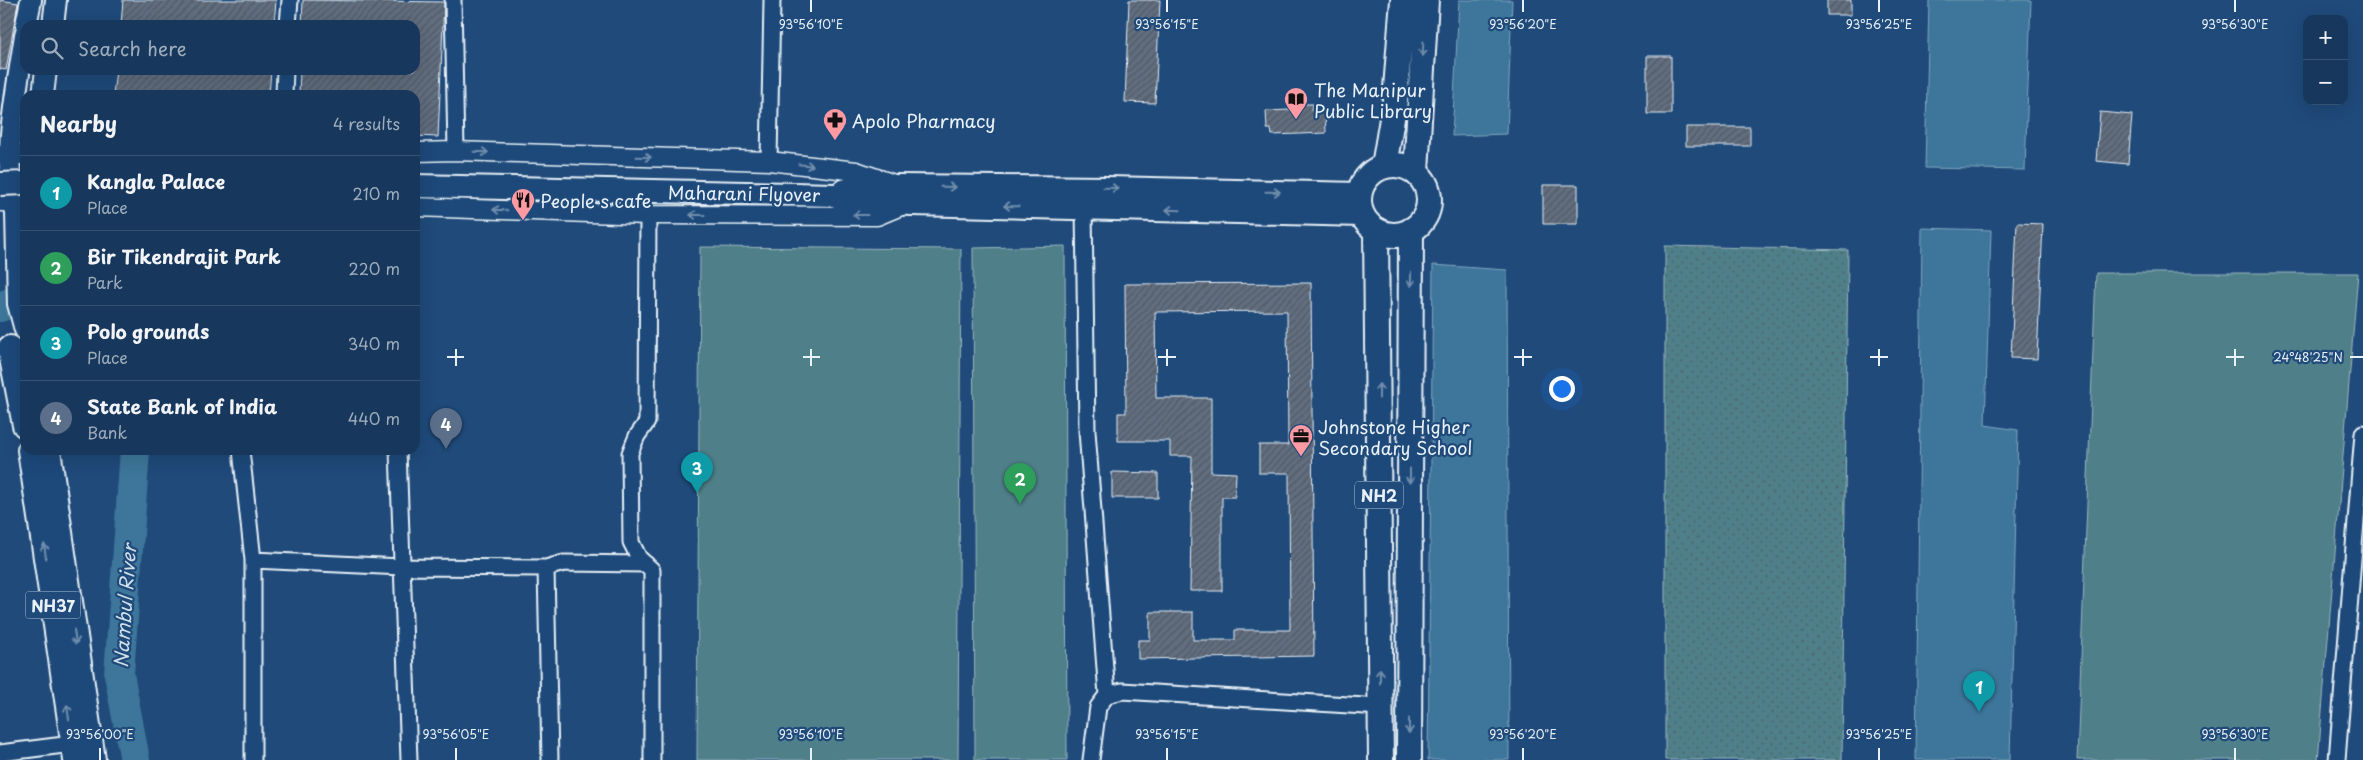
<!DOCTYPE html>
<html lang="en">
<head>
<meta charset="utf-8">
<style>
  :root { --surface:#17385c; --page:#203f62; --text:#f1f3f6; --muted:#9eacbb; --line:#365272; --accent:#ff9aa2 }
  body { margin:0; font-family:"Playpen Sans",sans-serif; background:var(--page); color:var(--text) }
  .controls { position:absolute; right:15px; top:15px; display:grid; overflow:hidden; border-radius:10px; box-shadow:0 5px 20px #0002 }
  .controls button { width:45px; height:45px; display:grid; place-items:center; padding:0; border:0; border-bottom:1px solid var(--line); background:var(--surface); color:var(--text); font:25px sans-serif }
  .you { position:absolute; left:1561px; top:388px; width:18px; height:18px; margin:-12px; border:4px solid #fff; border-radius:50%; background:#1a73e8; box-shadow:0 0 0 8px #1a73e833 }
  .badge { display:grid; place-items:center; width:32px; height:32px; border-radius:50%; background:var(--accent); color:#fff; font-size:16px; font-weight:700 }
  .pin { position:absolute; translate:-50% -41px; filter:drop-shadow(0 1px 2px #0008) }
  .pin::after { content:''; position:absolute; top:26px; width:18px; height:15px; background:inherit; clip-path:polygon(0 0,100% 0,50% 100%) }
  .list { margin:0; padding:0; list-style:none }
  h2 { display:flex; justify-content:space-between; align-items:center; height:65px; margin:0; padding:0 20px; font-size:21px }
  h2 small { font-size:16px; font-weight:400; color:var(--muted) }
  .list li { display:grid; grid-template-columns:32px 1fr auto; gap:15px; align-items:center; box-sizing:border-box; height:75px; padding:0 20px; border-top:1px solid var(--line) }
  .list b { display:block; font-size:19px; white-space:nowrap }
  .list p { margin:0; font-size:16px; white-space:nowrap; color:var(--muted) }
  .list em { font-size:16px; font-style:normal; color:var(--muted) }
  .icon { flex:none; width:28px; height:28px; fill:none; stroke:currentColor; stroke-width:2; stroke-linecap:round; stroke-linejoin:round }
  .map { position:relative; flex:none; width:2363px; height:760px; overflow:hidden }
  .search { position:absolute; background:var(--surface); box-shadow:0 5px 20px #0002; left:20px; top:20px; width:400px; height:55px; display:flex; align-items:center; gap:12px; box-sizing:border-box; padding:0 18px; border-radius:15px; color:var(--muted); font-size:19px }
  .panel { position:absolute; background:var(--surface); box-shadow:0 5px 20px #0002; left:20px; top:90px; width:400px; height:365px; border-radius:15px }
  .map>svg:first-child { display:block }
  .grass { fill:url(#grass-dots); stroke:#9cb8c0 }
  .park { fill:#507f89; stroke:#9cb8c0 }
  .water { fill:#3e769a; stroke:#82a7c0 }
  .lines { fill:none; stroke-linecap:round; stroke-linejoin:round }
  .river { stroke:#3e769a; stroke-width:30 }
  .building { fill:url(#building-hatch); stroke:#e8f1f8 }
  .minor-casing { stroke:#e8f1f8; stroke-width:19 }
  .tertiary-casing { stroke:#e8f1f8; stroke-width:21 }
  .secondary-casing { stroke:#e8f1f8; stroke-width:24 }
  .primary-casing { stroke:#e8f1f8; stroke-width:26 }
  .trunk-casing { stroke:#e8f1f8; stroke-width:28 }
  .minor { stroke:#1f4a7a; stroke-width:15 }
  .tertiary { stroke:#1f4a7a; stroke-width:18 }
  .secondary { stroke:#1f4a7a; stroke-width:20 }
  .primary { stroke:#1f4a7a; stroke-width:22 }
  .trunk { stroke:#1f4a7a; stroke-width:24 }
  .primary-bridge-casing { stroke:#e8f1f8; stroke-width:26; stroke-linecap:butt }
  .primary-bridge { stroke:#1f4a7a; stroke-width:22 }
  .oneway { stroke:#6f8dac }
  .ticks { fill:none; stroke:#e8f1f8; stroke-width:2 }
  .labels { text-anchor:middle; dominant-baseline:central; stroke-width:4.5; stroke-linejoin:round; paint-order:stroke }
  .shield { fill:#1f4a7a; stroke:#acbfd2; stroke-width:1 }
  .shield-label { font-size:16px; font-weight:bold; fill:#e8f1f8 }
  .poi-label { font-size:18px; fill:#e8f1f8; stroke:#1f4a7a; text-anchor:start }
  .street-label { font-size:18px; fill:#e8f1f8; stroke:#1f4a7a }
  .water-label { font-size:19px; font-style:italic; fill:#cedfea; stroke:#1f4a7a }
  .ticks-label { font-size:12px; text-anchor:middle; fill:#e8f1f8; stroke:#1f4a7a; stroke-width:4.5; stroke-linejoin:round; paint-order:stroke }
</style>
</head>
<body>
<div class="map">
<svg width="2363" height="760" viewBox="0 0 2363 760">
  <defs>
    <pattern id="grass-dots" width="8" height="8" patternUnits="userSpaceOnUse" patternTransform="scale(1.25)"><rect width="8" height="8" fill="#507f89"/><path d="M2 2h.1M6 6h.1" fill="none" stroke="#4c666d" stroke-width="1.8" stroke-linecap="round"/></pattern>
    <pattern id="building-hatch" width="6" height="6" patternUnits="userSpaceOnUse" patternTransform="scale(1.25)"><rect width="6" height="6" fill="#616e80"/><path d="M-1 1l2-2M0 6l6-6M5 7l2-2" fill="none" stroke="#525962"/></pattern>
  </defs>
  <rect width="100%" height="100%" fill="#1f4a7a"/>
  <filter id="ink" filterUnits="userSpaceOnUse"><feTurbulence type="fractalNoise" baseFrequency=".02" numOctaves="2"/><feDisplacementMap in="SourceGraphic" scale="10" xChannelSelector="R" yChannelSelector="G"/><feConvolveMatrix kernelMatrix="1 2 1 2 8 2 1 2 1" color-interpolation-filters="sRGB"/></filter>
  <g filter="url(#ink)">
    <path class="grass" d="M1665,246L1848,250L1842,760H1665Z"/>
    <path class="park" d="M1065,246L1067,760H975L973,248Z
      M700,247L961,249L958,760H697Z
      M2096,273H2358L2318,760H2077Z"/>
    <path class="water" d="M1459,0H1512L1507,134L1452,136Z
      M1929,0H2031L2025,170L1925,168Z
      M1922,228L1991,230L1985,425L2018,430L2010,760H1916Z
      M1433,265L1507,270L1509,760H1428Z"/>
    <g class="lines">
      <path class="river" d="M0,307L25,297
        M135,760L119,674L135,450"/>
    </g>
    <path class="building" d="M0,0L18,3L6,70L0,69Z
      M123,0H276L274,25H121Z
      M303,0L444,2L438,137L415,136V95H299L300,70H415V25H302Z
      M1129,0H1160L1155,103L1125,102Z
      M1827,0H1851V15H1827Z
      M1647,56H1671V114H1647Z
      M116,70H271L269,95H113Z
      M1287,104H1314L1310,110H1325L1326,133L1272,135L1271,129H1267L1266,111L1290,110Z
      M2100,112L2132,115L2128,164L2096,161Z
      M1686,127H1750V146H1686Z
      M1543,185H1578V224H1543Z
      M2017,223L2043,224L2037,359L2011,358Z
      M1311,283L1314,656L1138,659V640H1150V612H1193V640H1235V630H1290L1289,473H1259V445H1288L1287,311L1155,312L1156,398H1211V472L1236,473L1235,497H1222V591H1190L1192,456H1170V441H1118V413H1126L1125,284Z
      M1112,472L1158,473V498H1112Z"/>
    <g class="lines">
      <g class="minor-casing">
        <path id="minor" d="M453,0L456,151
          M288,25L290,0
          M284,95L285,70
          M769,161L772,0
          M1084,207L1087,431L1107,695
          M648,215L647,422L637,436L630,453L631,542L639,558L652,570V760
          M241,450L253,560V760
          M398,450L409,760
          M253,560L402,567L546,568L550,760
          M546,568L564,563L646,564
          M0,753L80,743
          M1091,760L1098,707L1107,695L1122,691L1381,707
          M2337,760L2363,433"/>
      </g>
      <g class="tertiary-casing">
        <path id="tertiary" d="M415,152L456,151L769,161L856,171L894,184
          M0,155H25
          M0,202H25
          M415,207L648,215L877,216L901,206"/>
      </g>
      <g class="secondary-casing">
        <path id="secondary" d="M26,25L31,0
          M53,25L56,0
          M25,35C18,84 0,166 16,212L18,304L25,330
          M43,95L46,70"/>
      </g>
      <g class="primary-casing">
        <path id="primary" d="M415,186L793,194L834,195L849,201L872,203L1362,215
          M843,191L850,189L899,186L1109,188L1359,194"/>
      </g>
      <g class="trunk-casing">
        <path id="trunk" d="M1359 200a35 35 0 1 1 70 0a35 35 0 1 1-70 0Z
          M1384,166L1395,101L1403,0
          M1416,172L1426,0
          M1376,230L1381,760
          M10,348L25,425
          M30,450L76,760
          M48,450L93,760
          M1409,760L1411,230"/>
      </g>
      <use href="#minor" class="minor"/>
      <use href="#tertiary" class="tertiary"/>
      <use href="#secondary" class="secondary"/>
      <use href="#primary" class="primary"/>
      <use href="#trunk" class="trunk"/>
      <g class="primary-bridge-casing">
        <path id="primary-bridge" d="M0,184L25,183"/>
      </g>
      <use href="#primary-bridge" class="primary-bridge"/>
    </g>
    <defs><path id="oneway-shaft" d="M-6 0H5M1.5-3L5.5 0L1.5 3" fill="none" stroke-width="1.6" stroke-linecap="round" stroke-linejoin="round" transform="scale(1.25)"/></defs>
    <g class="oneway">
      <use href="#oneway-shaft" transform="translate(1423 49) rotate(93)"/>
      <use href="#oneway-shaft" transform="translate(481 152) rotate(2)"/>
      <use href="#oneway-shaft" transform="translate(644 157) rotate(2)"/>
      <use href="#oneway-shaft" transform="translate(806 165) rotate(6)"/>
      <use href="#oneway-shaft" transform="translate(948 187) rotate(1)"/>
      <use href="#oneway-shaft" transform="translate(1111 188) rotate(1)"/>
      <use href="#oneway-shaft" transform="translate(1273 192) rotate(1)"/>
      <use href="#oneway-shaft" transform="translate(1011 206) rotate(-179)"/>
      <use href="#oneway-shaft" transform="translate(500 210) rotate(-178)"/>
      <use href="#oneway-shaft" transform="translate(1173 210) rotate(-178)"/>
      <use href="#oneway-shaft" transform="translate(697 215) rotate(180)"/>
      <use href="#oneway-shaft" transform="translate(860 215) rotate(-180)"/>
      <use href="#oneway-shaft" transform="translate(1411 279) rotate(90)"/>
      <use href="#oneway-shaft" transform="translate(1379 391) rotate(-90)"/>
      <use href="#oneway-shaft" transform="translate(1410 476) rotate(90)"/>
      <use href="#oneway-shaft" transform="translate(45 551) rotate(-98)"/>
      <use href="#oneway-shaft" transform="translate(75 637) rotate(82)"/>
      <use href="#oneway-shaft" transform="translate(1380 676) rotate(-90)"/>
      <use href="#oneway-shaft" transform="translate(68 712) rotate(-98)"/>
      <use href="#oneway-shaft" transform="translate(1409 726) rotate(90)"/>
    </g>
  </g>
  <path class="ticks" d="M811,0V12M1167,0V12M1523,0V12M1879,0V12M2235,0V12M456,349V366M811,349V366M1167,349V366M1523,349V366M1879,349V366M2235,349V366M447,357H464M803,357H820M1158,357H1176M1514,357H1532M1870,357H1888M2226,357H2244M2350,357H2363M100,748V760M456,748V760M811,748V760M1167,748V760M1523,748V760M1879,748V760M2235,748V760"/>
  <defs>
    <g id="library-pin" transform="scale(1.25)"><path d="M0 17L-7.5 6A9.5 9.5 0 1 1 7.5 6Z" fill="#ff9aa2" stroke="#1f4a7a"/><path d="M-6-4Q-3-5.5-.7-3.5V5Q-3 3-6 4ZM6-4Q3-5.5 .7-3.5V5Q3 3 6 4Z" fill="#111"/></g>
    <g id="pharmacy-pin" transform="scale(1.25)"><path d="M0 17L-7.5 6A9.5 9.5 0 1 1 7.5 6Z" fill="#ff9aa2" stroke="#1f4a7a"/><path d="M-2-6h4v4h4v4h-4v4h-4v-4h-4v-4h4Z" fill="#111"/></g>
    <g id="restaurant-pin" transform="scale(1.25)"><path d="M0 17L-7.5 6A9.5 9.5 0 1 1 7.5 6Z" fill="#ff9aa2" stroke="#1f4a7a"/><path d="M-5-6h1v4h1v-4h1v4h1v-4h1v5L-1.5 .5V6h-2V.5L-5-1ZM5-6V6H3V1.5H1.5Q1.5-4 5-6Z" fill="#111"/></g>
    <g id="office-pin" transform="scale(1.25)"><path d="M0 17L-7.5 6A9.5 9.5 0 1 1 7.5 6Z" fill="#ff9aa2" stroke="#1f4a7a"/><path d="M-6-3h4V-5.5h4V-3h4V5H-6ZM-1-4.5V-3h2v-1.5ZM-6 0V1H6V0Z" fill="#111"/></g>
  </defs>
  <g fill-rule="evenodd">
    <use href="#library-pin" x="1296" y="99"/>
    <use href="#pharmacy-pin" x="835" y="120"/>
    <use href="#restaurant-pin" x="523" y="200"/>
    <use href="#office-pin" x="1301" y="436"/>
  </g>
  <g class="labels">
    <g class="shield">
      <rect x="1355" y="481.5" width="48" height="27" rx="4"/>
      <rect x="25.5" y="591.5" width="55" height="27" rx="4"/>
    </g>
    <g class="shield-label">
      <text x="1379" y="495">NH2</text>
      <text x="53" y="605">NH37</text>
    </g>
    <g class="poi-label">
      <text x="1314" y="89">The Manipur<tspan x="1314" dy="21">Public Library</tspan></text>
      <text x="852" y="120">Apolo Pharmacy</text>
      <text x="540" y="200">People s cafe</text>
      <text x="1318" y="426">Johnstone Higher<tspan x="1318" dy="21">Secondary School</tspan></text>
    </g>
    <g class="street-label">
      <text transform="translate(744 193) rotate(1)">Maharani Flyover</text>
    </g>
    <g class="water-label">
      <text transform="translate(124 606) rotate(-86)">Nambul River</text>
    </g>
  </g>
  <g class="ticks-label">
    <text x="811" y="29">93°56'10"E</text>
    <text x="1167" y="29">93°56'15"E</text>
    <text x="1523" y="29">93°56'20"E</text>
    <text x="1879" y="29">93°56'25"E</text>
    <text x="2235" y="29">93°56'30"E</text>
    <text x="2308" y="362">24°48'25"N</text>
    <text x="100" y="739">93°56'00"E</text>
    <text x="456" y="739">93°56'05"E</text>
    <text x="811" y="739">93°56'10"E</text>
    <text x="1167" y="739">93°56'15"E</text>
    <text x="1523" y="739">93°56'20"E</text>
    <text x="1879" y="739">93°56'25"E</text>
    <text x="2235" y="739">93°56'30"E</text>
  </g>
</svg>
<div class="controls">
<button>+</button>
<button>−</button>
</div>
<div class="you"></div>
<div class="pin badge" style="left:1979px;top:712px;background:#0f9aa8">1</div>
<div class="pin badge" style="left:1020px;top:504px;background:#2e9e5b">2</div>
<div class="pin badge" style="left:697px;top:493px;background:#0f9aa8">3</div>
<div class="pin badge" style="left:446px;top:449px;background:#5c6f8a">4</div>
<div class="search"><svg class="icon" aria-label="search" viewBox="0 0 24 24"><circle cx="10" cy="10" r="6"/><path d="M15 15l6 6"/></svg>Search here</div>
<section class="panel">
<h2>Nearby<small>4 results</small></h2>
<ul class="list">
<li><span class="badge" style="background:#0f9aa8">1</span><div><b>Kangla Palace</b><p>Place</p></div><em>210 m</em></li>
<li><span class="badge" style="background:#2e9e5b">2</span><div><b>Bir Tikendrajit Park</b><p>Park</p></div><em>220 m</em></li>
<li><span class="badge" style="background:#0f9aa8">3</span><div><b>Polo grounds</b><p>Place</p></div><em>340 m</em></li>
<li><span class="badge" style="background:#5c6f8a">4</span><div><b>State Bank of India</b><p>Bank</p></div><em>440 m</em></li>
</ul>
</section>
</div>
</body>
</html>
